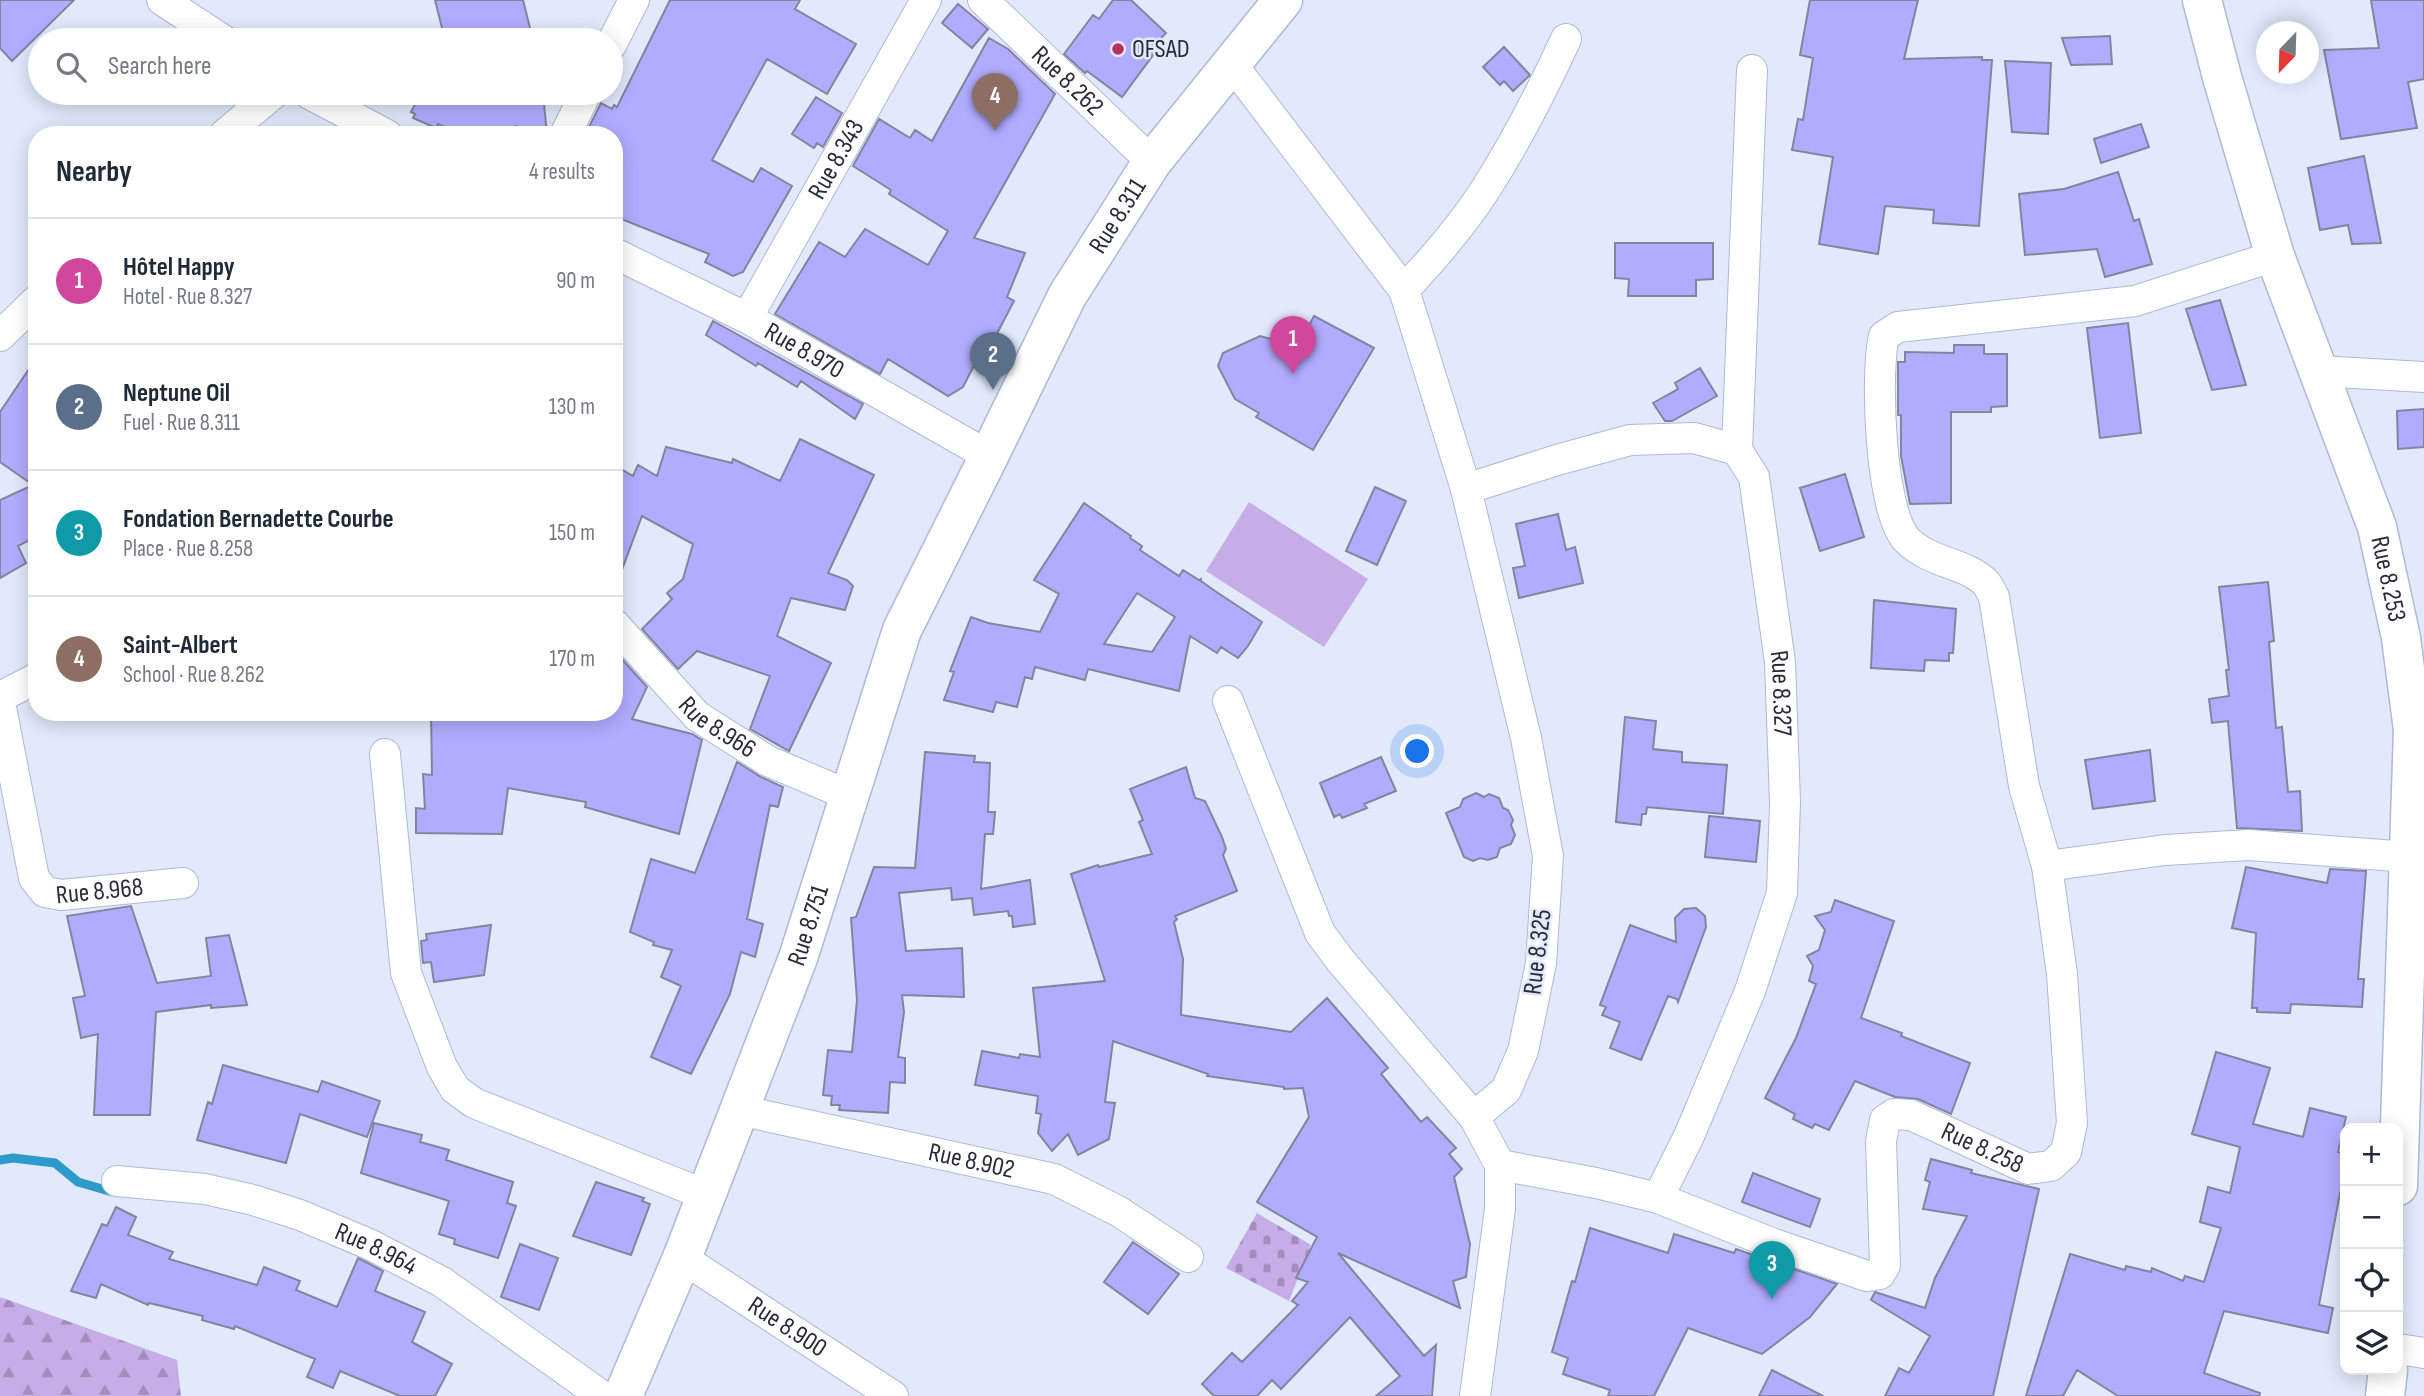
<!DOCTYPE html>
<html lang="en">
<head>
<meta charset="utf-8">
<style>
  :root { --surface:#fff; --page:#f2f2f3; --text:#1f2937; --muted:#747a83; --line:#e0e1e3; --accent:#bb2f67 }
  body { margin:0; font-family:"Sofia Sans Condensed",sans-serif; background:var(--page); color:var(--text) }
  .controls { position:absolute; right:21px; bottom:21px; display:grid; overflow:hidden; border-radius:14px; box-shadow:0 4px 18px #0003 }
  .controls button { width:63px; height:63px; display:grid; place-items:center; padding:0; border:0; border-bottom:2px solid var(--line); background:var(--surface); color:var(--text); font:35px sans-serif }
  .compass { position:absolute; left:2256px; top:21px; width:63px; height:63px; border-radius:50%; background:var(--surface); box-shadow:0 4px 18px #0003; rotate:203deg }
  .you { position:absolute; left:1418px; top:752px; width:24px; height:24px; margin:-18px; border:5px solid #fff; border-radius:50%; background:#1a73e8; box-shadow:0 0 0 10px #1a73e833 }
  .badge { display:grid; place-items:center; width:46px; height:46px; border-radius:50%; background:var(--accent); color:#fff; font-size:23px; font-weight:700 }
  .pin { position:absolute; translate:-50% -58px; filter:drop-shadow(0 2px 4px #0008) }
  .pin::after { content:''; position:absolute; top:37px; width:24px; height:21px; background:inherit; clip-path:polygon(0 0,100% 0,50% 100%) }
  .list { margin:0; padding:0; list-style:none }
  h2 { display:flex; justify-content:space-between; align-items:center; height:91px; margin:0; padding:0 28px; font-size:30px }
  h2 small { font-size:23px; font-weight:400; color:var(--muted) }
  .list li { display:grid; grid-template-columns:46px 1fr auto; gap:21px; align-items:center; box-sizing:border-box; height:126px; padding:0 28px; border-top:2px solid var(--line) }
  .list b { display:block; font-size:26px; white-space:nowrap }
  .list p { margin:0; font-size:23px; white-space:nowrap; color:var(--muted) }
  .list em { font-size:23px; font-style:normal; color:var(--muted) }
  .icon { flex:none; width:38px; height:38px; fill:none; stroke:currentColor; stroke-width:2; stroke-linecap:round; stroke-linejoin:round }
  .map { position:relative; flex:none; width:2424px; height:1396px; overflow:hidden }
  .search { position:absolute; background:var(--surface); box-shadow:0 4px 18px #0003; left:28px; top:28px; width:595px; height:77px; display:flex; align-items:center; gap:18px; box-sizing:border-box; padding:0 24px; border-radius:38px; color:var(--muted); font-size:26px }
  .panel { position:absolute; background:var(--surface); box-shadow:0 4px 18px #0003; left:28px; top:126px; width:595px; height:595px; border-radius:28px }
  .map>svg:first-child { display:block }
  .forest { fill:url(#forest-firs) }
  .cemetery { fill:url(#cemetery-stones) }
  .pitch { fill:#c7ade7 }
  .lines { fill:none; stroke-linecap:round; stroke-linejoin:round }
  .stream { stroke:#2c9bc9; stroke-width:9 }
  .building { fill:#b2acff; stroke:#8483a0; stroke-width:2; fill-rule:evenodd }
  .street-casing { stroke:#adb9d6; stroke-width:32 }
  .secondary-casing { stroke:#adb9d6; stroke-width:41 }
  .highway-casing { stroke:#adb9d6; stroke-width:41 }
  .street { stroke:#fff; stroke-width:30 }
  .secondary { stroke:#fff; stroke-width:38 }
  .highway { stroke:#fff; stroke-width:38 }
  .poi-dot { fill:#bb2f67; stroke:#e1e9fb; stroke-width:2.5 }
  .labels { text-anchor:middle; dominant-baseline:central; stroke-width:5; stroke-linejoin:round; paint-order:stroke }
  .poi-label { font-size:26px; fill:#282c38; stroke:#e1e9fb; text-anchor:start }
  .street-label { font-size:26px; fill:#282c38; stroke:#e1e9fb }
</style>
</head>
<body>
<div class="map">
<svg width="2424" height="1396" viewBox="0 0 2424 1396">
  <defs>
    <pattern id="forest-firs" width="22" height="20" patternUnits="userSpaceOnUse" patternTransform="scale(1.75)"><rect width="22" height="20" fill="#c7ade7"/><path d="M5 1l3.5 6h-7zM16 11l3.5 6h-7z" fill="#a28dbc"/></pattern>
    <pattern id="cemetery-stones" width="16" height="16" patternUnits="userSpaceOnUse" patternTransform="scale(1.75)"><rect width="16" height="16" fill="#c7ade7"/><path d="M2 7V4a2 2 0 0 1 4 0v3zM10 15v-3a2 2 0 0 1 4 0v3z" fill="#a28dbc"/></pattern>
  </defs>
  <rect width="100%" height="100%" fill="#e1e9fb"/>
  <path class="forest" d="M0,1297L177,1360L181,1396H0Z"/>
  <path class="cemetery" d="M1257,1213L1311,1245L1289,1301L1226,1268Z"/>
  <path class="pitch" d="M1249,502L1368,579L1324,647L1206,571Z"/>
  <g class="lines">
    <path class="stream" d="M0,1160L13,1158L55,1163L78,1182L109,1191"/>
  </g>
  <path class="building" d="M0,0H74L12,61L0,48Z
    M435,0H523L533,40H489L487,32L459,40H445Z
    M670,0H800L795,9L856,44L827,94L767,59L712,160L753,182L761,168L792,186L743,272L733,276L705,262L709,254L614,216V135H585L601,103L612,109L614,105L617,107Z
    M1113,0H1131L1166,33L1152,47L1156,51L1122,97L1087,71L1085,73L1064,54L1093,15L1099,19Z
    M1810,0H1918L1904,59L1982,57V60H1992L1979,226L1933,223L1934,210L1885,206L1878,254L1819,244L1833,157L1792,150L1798,119L1803,120L1813,58L1800,55Z
    M2371,0H2424V79L2408,82L2417,128L2341,139L2324,50L2379,48Z
    M958,4L988,29L972,48L942,23Z
    M2110,36L2112,64L2071,65L2062,38Z
    M989,38L1008,49L1055,94L974,238L1025,253L1007,297L1014,301L991,345L986,342L963,387L948,396L888,359L880,374L775,314L819,242L845,257L865,229L928,265L948,231L889,194L891,190L853,166L879,119L910,138L915,130L932,141Z
    M1504,47L1530,75L1513,91L1504,81L1500,85L1483,67Z
    M2005,61L2051,63L2048,134L2012,132Z
    M421,93H543L547,135H538L516,126L512,135H462L438,124L436,128L413,118L415,114L411,112Z
    M816,97L842,113L823,147L817,143L814,148L792,134Z
    M2141,124L2149,147L2101,163L2094,139Z
    M2364,156L2381,243L2352,244L2348,225L2320,230L2308,168Z
    M2118,172L2134,221L2139,219L2152,264L2105,277L2097,249L2025,255L2019,194L2064,189Z
    M1615,243H1713V279L1696,280V296H1628L1629,279L1615,278Z
    M2220,300L2246,385L2212,390L2186,309Z
    M1314,316L1374,348L1313,450L1256,417L1259,413L1235,399L1218,366L1223,353L1260,336L1282,342L1286,336L1299,344Z
    M713,321L863,404L855,419L801,381L797,387L758,363L756,366L706,335Z
    M2128,323L2141,433L2100,438L2087,328Z
    M1954,345H1984V354H2007V406L1991,407V412H1951V503L1910,504L1901,456V415H1898V362H1905V352L1954,353Z
    M37,357V536L18,546L26,563L0,578V500L33,485L0,462V412Z
    M1700,368L1717,396L1672,421H1665L1653,403L1678,389L1675,383Z
    M2424,409V447L2398,449L2397,411Z
    M800,439L874,475L828,573L847,580L853,586L845,610L791,598L777,636L831,663L789,751L750,729L770,676L697,651L678,669L642,629L672,599L667,593L683,579L693,544L642,516L617,583H614V465L633,476L638,465L657,476L666,447L732,463L733,459L780,481Z
    M1845,474L1864,537L1820,551L1800,488Z
    M1375,487L1406,501L1377,565L1346,551Z
    M1084,503L1131,536L1130,538L1142,546L1140,550L1179,576L1183,570L1199,580L1201,579V581L1215,591L1262,622L1248,646L1238,658L1221,647L1217,653L1190,636L1179,691L1088,669L1085,680L1035,667L1032,679L1025,677L1017,707L996,702L993,712L944,700L954,672L950,671L971,617L988,623L1040,632L1059,594L1034,580ZM1137,593L1175,617L1152,652L1104,644Z
    M1558,514L1566,550L1575,547L1583,583L1519,598L1513,568L1525,566L1516,524Z
    M2268,582L2274,641L2269,642L2276,728L2282,727L2288,792L2300,791L2302,831L2237,828L2228,721L2212,723L2209,699L2229,696L2226,670H2229L2219,587Z
    M1874,600L1956,609L1953,653H1949V661L1925,660L1924,671L1871,668Z
    M620,657L647,687L632,719L692,734L702,740L679,834L585,807L586,802L508,788L502,834L416,833V808L425,809L423,774L432,775L431,712H614V666Z
    M1625,717L1656,721L1653,749L1682,752V762L1727,765L1723,814L1647,807L1646,814H1642L1641,825L1616,822Z
    M2150,750L2155,801L2093,809L2085,760Z
    M925,752L975,756L974,762L990,763L988,812H995L993,834H985L981,889L1030,880L1035,924L1013,927L1012,916H1009L1008,911L974,915L972,898L952,900L951,888L899,893L906,951L962,948L964,997L902,995L904,1012L898,1057L905,1058V1083L890,1082L888,1113L839,1110L840,1105H831L832,1096L823,1095L828,1050L852,1052L857,1000L851,918L856,917L874,867L915,868Z
    M1381,757L1396,791L1364,804L1367,808L1342,818L1340,814L1334,817L1320,783Z
    M737,762L761,777L783,787L778,807L770,805L747,919L763,924L755,957L741,952L730,994L691,1074L651,1057L681,986L661,977L672,950L653,945L654,942L630,932L651,859L695,873Z
    M1186,767L1195,798L1205,801L1222,837L1226,849L1223,855L1237,891L1175,916L1177,919L1174,922L1183,959L1181,1015L1291,1032L1327,998L1388,1068L1381,1074L1421,1122L1427,1117L1456,1148L1449,1154L1462,1169L1454,1177L1470,1244L1466,1277L1453,1281L1460,1308L1338,1253L1424,1356L1436,1345L1432,1396H1376L1400,1376L1350,1317L1281,1389L1272,1380L1257,1396H1214L1202,1384L1232,1353L1242,1362L1298,1305L1292,1301L1308,1282L1296,1278L1317,1237L1257,1202L1309,1117L1303,1088L1284,1089V1087L1207,1076L1208,1074L1113,1041L1105,1102L1115,1103L1109,1139L1078,1155L1068,1134L1052,1151L1038,1133L1041,1114L1036,1113L1038,1096L975,1085L982,1051L1019,1058L1020,1054L1040,1057L1033,988L1105,981L1071,874L1098,865L1099,867L1152,854L1139,822L1143,820L1130,789Z
    M1476,793L1484,797L1489,794L1499,798L1503,808L1508,810L1513,820L1511,825L1515,835L1511,844L1500,848L1497,857L1488,860L1480,858L1473,861L1464,857L1446,813L1460,807L1463,799Z
    M1709,816L1760,821L1756,862L1705,857Z
    M2246,867L2327,883L2330,869L2366,871L2358,979H2364L2362,1007L2291,1004L2290,1013L2257,1012V1008H2252L2256,933L2232,928Z
    M1835,900L1894,921L1861,1018L1902,1033L1901,1036L1970,1063L1951,1114L1918,1099L1895,1097L1855,1081L1829,1130L1815,1124L1812,1128L1793,1119L1795,1114L1765,1098L1796,1038L1816,984L1809,981L1813,966L1807,956L1819,950L1825,930L1815,916L1831,912Z
    M131,906L157,983L211,976L206,938L229,935L247,1005L211,1008V1005L156,1012L150,1115H94L98,1034L81,1038L73,998L85,996L67,916Z
    M1696,908L1705,916L1706,927L1678,1002L1677,999L1668,996L1641,1060L1610,1048L1620,1022L1602,1015L1606,1007L1600,1005L1630,925L1676,942L1675,918L1684,909Z
    M491,925L484,975L434,982L431,962L423,963L421,941L427,940L426,934Z
    M2216,1052L2270,1068L2253,1124L2303,1137L2310,1108L2346,1117L2338,1152L2345,1154V1195L2340,1193L2319,1305L2333,1308L2328,1333L2224,1311L2204,1373L2260,1393L2259,1396H2118L2077,1370L2063,1396H2026L2070,1254L2125,1270L2126,1266L2151,1272L2152,1268L2183,1281L2185,1276L2204,1282L2221,1228L2200,1222L2208,1187L2230,1193L2240,1147L2192,1134Z
    M223,1065L318,1092L322,1081L380,1101L367,1137L300,1114L286,1163L197,1140L208,1102L212,1104Z
    M374,1123L422,1135L420,1142L449,1150L446,1160L513,1182L507,1203L516,1206L498,1258L454,1244L455,1239L439,1234L449,1201L361,1173Z
    M1931,1159L1972,1170L1971,1173L2039,1189L1993,1396H1885L1899,1368L1909,1373L1930,1336L1871,1300L1875,1292L1925,1308L1935,1278L1967,1216L1923,1209L1930,1182L1925,1180Z
    M1753,1173L1820,1199L1810,1227L1742,1202Z
    M596,1182L644,1198L642,1201L650,1204L631,1255L573,1236Z
    M116,1207L136,1217L128,1235L173,1252L169,1259L257,1285L264,1267L300,1281L296,1290L337,1307L358,1258L364,1261L383,1271L375,1291L425,1312L412,1342L452,1364L435,1396H400L340,1371L333,1388L307,1377L315,1359L235,1326L234,1329L202,1320L203,1316L149,1303L148,1305L101,1284L96,1298L71,1291L102,1224L107,1226Z
    M1590,1228L1668,1253L1674,1234L1734,1253L1736,1249L1837,1284L1810,1317L1762,1354L1688,1328L1654,1396H1608L1610,1390L1563,1374L1568,1358L1552,1352L1572,1281L1575,1282Z
    M1133,1242L1179,1274L1148,1314L1104,1282Z
    M520,1244L558,1258L539,1310L501,1297Z
    M1772,1370L1823,1396H1759Z"/>
  <g class="lines">
    <g class="street-casing">
      <g id="street">
        <path d="M162,0L223,40"/>
        <path id="s1" d="M983,0L1152,162"/>
        <path d="M611,45L634,0"/>
        <path d="M1231,63L1404,290L1466,489L1526,738L1548,856L1541,963L1523,1051L1506,1090L1474,1117L1500,1165V1209L1475,1396"/>
        <path d="M308,93L387,135"/>
        <path d="M224,135L274,93"/>
        <path d="M565,135L586,93"/>
        <path id="s2" d="M614,253L747,318L989,456"/>
        <path d="M1404,290C1433,259 1462,226 1485,190C1516,142 1542,91 1566,39"/>
        <path id="s3" d="M747,318L926,0"/>
        <path d="M0,336L37,300"/>
        <path d="M2319,371L2424,377"/>
        <path d="M1737,450L1752,70"/>
        <path id="s4" d="M1466,489L1557,460L1630,440L1694,438L1737,450L1754,477L1780,662L1785,802L1782,893L1750,991L1689,1136L1658,1198"/>
        <path id="s5" d="M614,624L697,716L768,761L848,795"/>
        <path d="M0,697L37,678"/>
        <path d="M1228,701L1320,933L1340,960L1474,1117"/>
        <path id="s6" d="M0,702L34,878L45,892L61,895L183,883"/>
        <path d="M385,754L406,973L442,1067L455,1089L474,1103L706,1195"/>
        <path d="M2047,866L2024,786L1994,597C1992,593 1989,587 1986,583C1967,563 1929,563 1907,540C1880,512 1875,374 1884,336L1898,327L2135,301L2275,256"/>
        <path id="s7" d="M739,1110L1054,1179L1118,1211L1188,1257"/>
        <path id="s8" d="M1500,1165L1596,1183L1658,1198L1774,1244L1867,1276L1880,1274L1885,1265L1881,1141L1885,1120L1894,1114L1911,1115L2028,1169L2051,1166L2066,1152L2072,1123L2062,974L2047,866L2165,850L2249,845L2409,857"/>
        <path id="s9" d="M117,1181L205,1189L253,1200L300,1215L371,1245L442,1282L602,1396"/>
        <path id="s10" d="M682,1258L893,1396"/>
        <path d="M2398,1349L2424,1353"/>
      </g>
    </g>
    <g class="secondary-casing">
      <g id="secondary">
        <path id="s11" d="M623,1396L682,1258L798,958L902,630L989,456L1067,296L1152,162L1283,0"/>
      </g>
    </g>
    <g class="highway-casing">
      <g id="highway">
        <path id="s12" d="M2202,0L2222,77L2275,256L2377,527L2401,638L2413,730L2398,1186"/>
        <path d="M2385,1396L2388,1370"/>
      </g>
    </g>
    <use href="#street" class="street"/>
    <use href="#secondary" class="secondary"/>
    <use href="#highway" class="highway"/>
  </g>
  <circle class="poi-dot" cx="1118" cy="49" r="7"/>
  <g class="labels">
    <g class="poi-label">
      <text x="1132" y="49">OFSAD</text>
    </g>
    <g class="street-label">
      <text stroke="none"><textPath href="#s1" startOffset="117">Rue 8.262</textPath></text>
      <text stroke="none"><textPath href="#s3" startOffset="182">Rue 8.343</textPath></text>
      <text stroke="none"><textPath href="#s11" startOffset="1283">Rue 8.311</textPath></text>
      <text stroke="none"><textPath href="#s2" startOffset="214">Rue 8.970</textPath></text>
      <text stroke="none"><textPath href="#s12" startOffset="609">Rue 8.253</textPath></text>
      <text stroke="none"><textPath href="#s4" startOffset="530">Rue 8.327</textPath></text>
      <text stroke="none"><textPath href="#s5" startOffset="147">Rue 8.966</textPath></text>
      <text stroke="none"><textPath href="#s6" startOffset="252">Rue 8.968</textPath></text>
      <text stroke="none"><textPath href="#s11" startOffset="506">Rue 8.751</textPath></text>
      <text transform="translate(1538 952) rotate(-83)">Rue 8.325</text>
      <text stroke="none"><textPath href="#s8" startOffset="660">Rue 8.258</textPath></text>
      <text stroke="none"><textPath href="#s7" startOffset="238">Rue 8.902</textPath></text>
      <text stroke="none"><textPath href="#s9" startOffset="270">Rue 8.964</textPath></text>
      <text stroke="none"><textPath href="#s10" startOffset="126">Rue 8.900</textPath></text>
    </g>
  </g>
</svg>
<div class="controls">
<button>+</button>
<button>−</button>
<button><svg class="icon" aria-label="locate" viewBox="0 0 24 24"><circle cx="12" cy="12" r="6"/><path d="M12 2v4M12 18v4M2 12h4M18 12h4"/></svg></button>
<button><svg class="icon" aria-label="layers" viewBox="0 0 24 24"><path d="M12 4l9 5-9 5-9-5zM3 14l9 5 9-5"/></svg></button>
</div>
<svg class="compass" viewBox="-18 -18 36 36"><path d="M0-13l5 13h-10z" fill="#e53935"/><path d="M0 13l5-13h-10z" fill="#747a83"/></svg>
<div class="you"></div>
<div class="pin badge" style="left:1293px;top:374px;background:#d1479c">1</div>
<div class="pin badge" style="left:993px;top:390px;background:#5c6f8a">2</div>
<div class="pin badge" style="left:1772px;top:1299px;background:#0f9aa8">3</div>
<div class="pin badge" style="left:995px;top:131px;background:#8d6e63">4</div>
<div class="search"><svg class="icon" aria-label="search" viewBox="0 0 24 24"><circle cx="10" cy="10" r="6"/><path d="M15 15l6 6"/></svg>Search here</div>
<section class="panel">
<h2>Nearby<small>4 results</small></h2>
<ul class="list">
<li><span class="badge" style="background:#d1479c">1</span><div><b>Hôtel Happy</b><p>Hotel · Rue 8.327</p></div><em>90 m</em></li>
<li><span class="badge" style="background:#5c6f8a">2</span><div><b>Neptune Oil</b><p>Fuel · Rue 8.311</p></div><em>130 m</em></li>
<li><span class="badge" style="background:#0f9aa8">3</span><div><b>Fondation Bernadette Courbe</b><p>Place · Rue 8.258</p></div><em>150 m</em></li>
<li><span class="badge" style="background:#8d6e63">4</span><div><b>Saint-Albert</b><p>School · Rue 8.262</p></div><em>170 m</em></li>
</ul>
</section>
</div>
</body>
</html>
